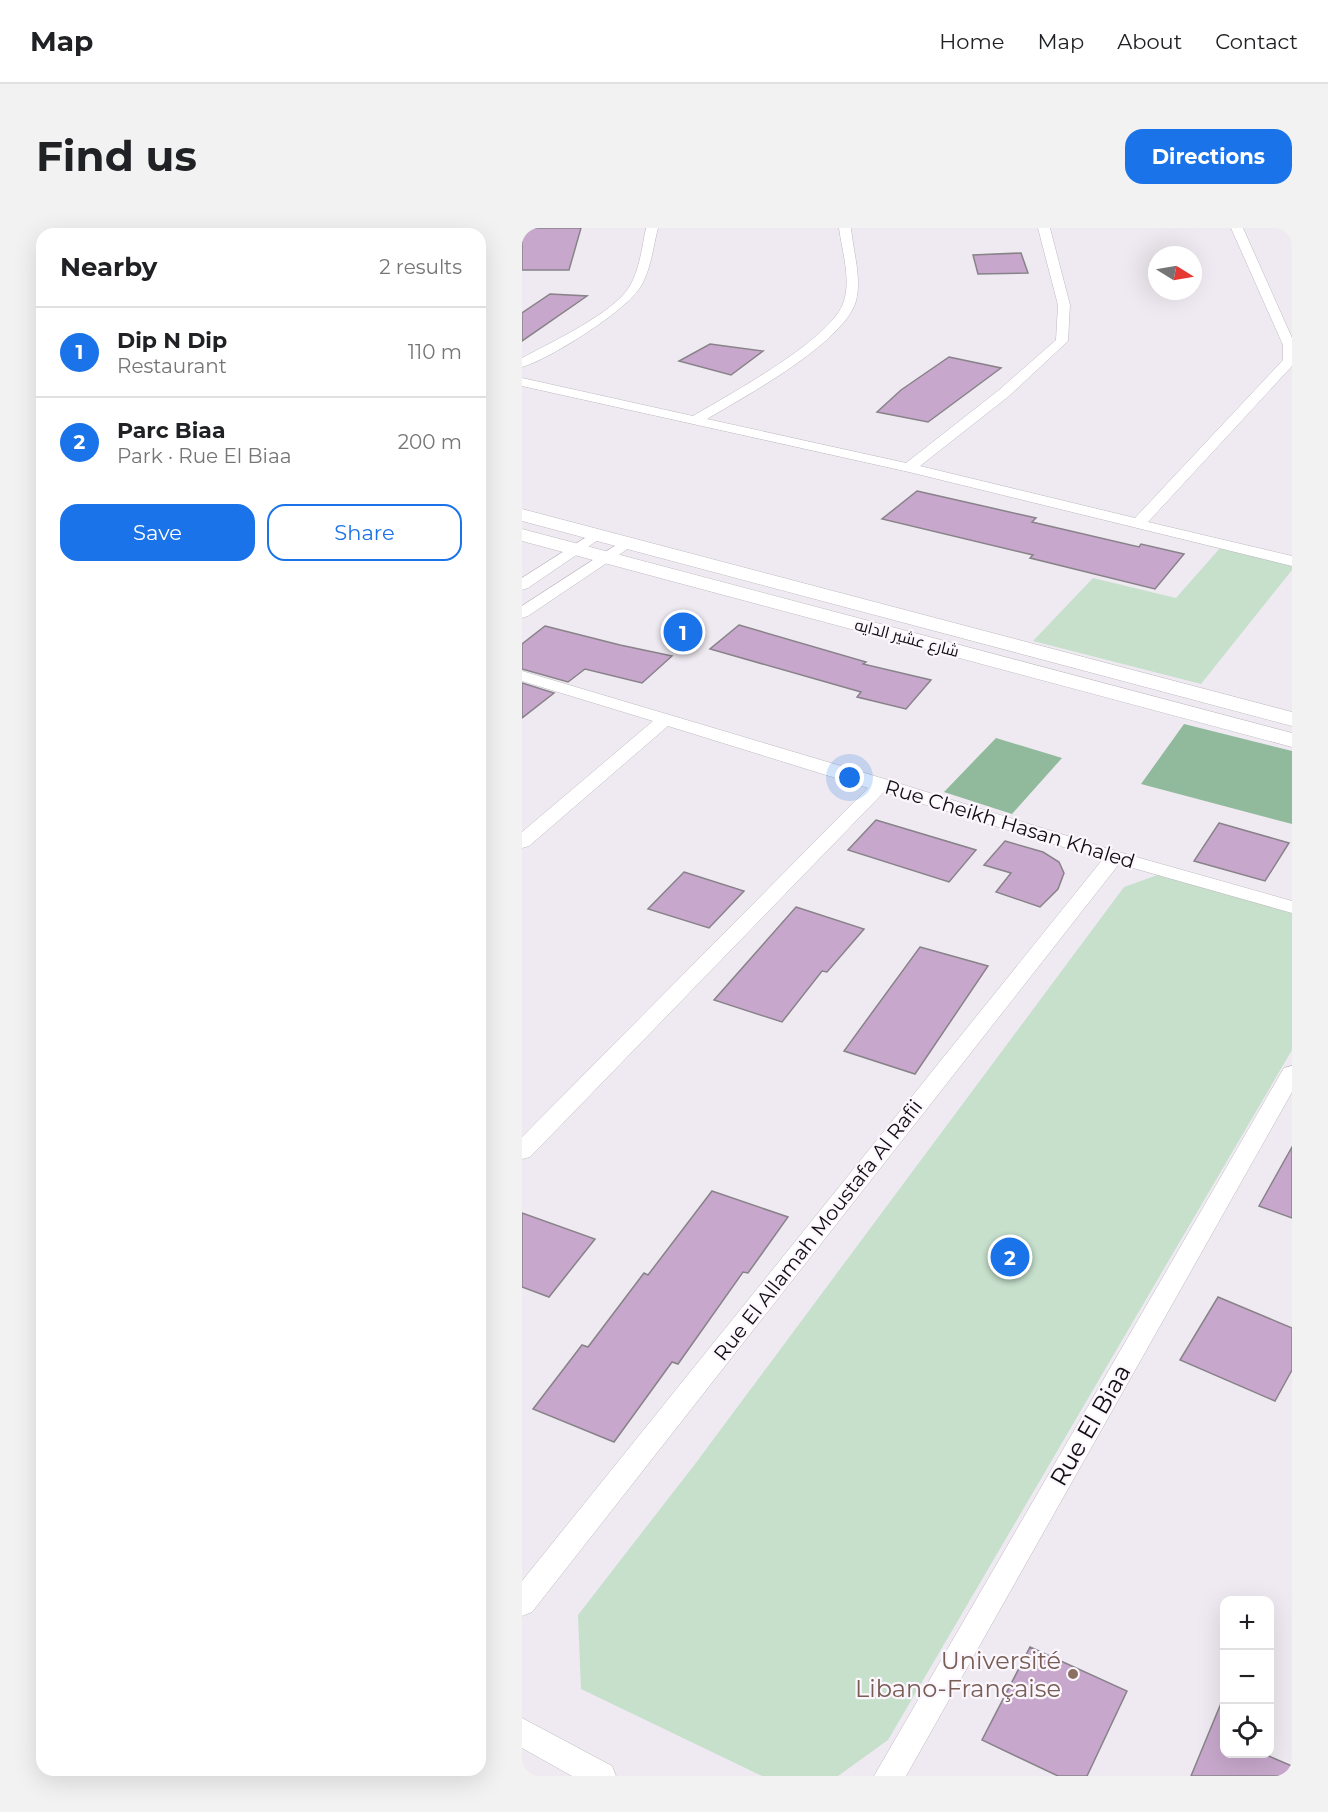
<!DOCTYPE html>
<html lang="en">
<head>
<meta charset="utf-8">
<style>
  :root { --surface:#fff; --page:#f2f2f2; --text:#202124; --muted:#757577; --line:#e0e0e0; --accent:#1a73e8 }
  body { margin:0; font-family:Montserrat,Cairo,sans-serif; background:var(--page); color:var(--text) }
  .controls { position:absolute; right:18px; bottom:18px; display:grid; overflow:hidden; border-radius:12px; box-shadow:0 6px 24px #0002 }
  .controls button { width:54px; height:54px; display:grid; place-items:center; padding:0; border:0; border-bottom:2px solid var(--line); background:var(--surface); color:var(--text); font:30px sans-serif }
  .compass { position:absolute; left:626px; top:18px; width:54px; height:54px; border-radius:50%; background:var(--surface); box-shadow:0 6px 24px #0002; rotate:101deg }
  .you { position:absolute; left:328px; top:550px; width:21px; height:21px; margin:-15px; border:4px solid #fff; border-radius:50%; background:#1a73e8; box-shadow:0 0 0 9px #1a73e833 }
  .badge { display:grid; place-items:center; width:39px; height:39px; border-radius:50%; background:var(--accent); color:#fff; font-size:20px; font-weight:700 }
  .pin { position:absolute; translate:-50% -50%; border:3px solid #fff; box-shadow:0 2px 6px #0006 }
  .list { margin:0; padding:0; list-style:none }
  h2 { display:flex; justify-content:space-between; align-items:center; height:78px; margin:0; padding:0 24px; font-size:26px }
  h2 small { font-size:20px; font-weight:400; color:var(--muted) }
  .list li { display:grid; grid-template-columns:39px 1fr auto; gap:18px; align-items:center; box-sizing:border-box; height:90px; padding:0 24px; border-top:2px solid var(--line) }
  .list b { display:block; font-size:22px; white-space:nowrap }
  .list p { margin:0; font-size:20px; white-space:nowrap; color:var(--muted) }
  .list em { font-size:20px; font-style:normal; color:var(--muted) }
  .actions { display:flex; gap:12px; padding:18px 24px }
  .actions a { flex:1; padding:14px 0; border:2px solid var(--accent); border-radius:18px; text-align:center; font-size:21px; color:var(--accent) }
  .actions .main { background:var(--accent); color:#fff }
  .icon { flex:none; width:33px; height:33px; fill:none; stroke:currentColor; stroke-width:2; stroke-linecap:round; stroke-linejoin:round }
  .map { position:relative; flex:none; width:770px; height:1548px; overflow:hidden; border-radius:18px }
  header { display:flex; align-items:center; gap:36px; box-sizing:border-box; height:84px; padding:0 30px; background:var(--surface); border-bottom:2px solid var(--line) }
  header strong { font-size:28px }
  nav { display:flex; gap:33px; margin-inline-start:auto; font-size:21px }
  .intro { display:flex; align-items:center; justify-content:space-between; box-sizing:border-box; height:144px; padding:0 36px }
  h1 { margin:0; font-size:42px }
  .button { padding:15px 27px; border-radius:18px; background:var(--accent); color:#fff; font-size:21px; font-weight:700 }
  main { display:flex; gap:36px; padding:0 36px }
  aside { flex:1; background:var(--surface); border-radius:18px; box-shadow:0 6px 24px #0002 }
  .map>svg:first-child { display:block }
  .green { fill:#c6e0cc }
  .forest { fill:#91b99b }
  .building { fill:#c7a8cc; stroke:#888289; stroke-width:1.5 }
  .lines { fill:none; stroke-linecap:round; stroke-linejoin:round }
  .minor-casing { stroke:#beb9c0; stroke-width:1 }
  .tertiary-casing { stroke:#beb9c0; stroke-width:1 }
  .minor { fill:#fff; fill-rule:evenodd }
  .tertiary { fill:#fff; fill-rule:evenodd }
  .education-dot { fill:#8d6e63; stroke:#fcf7fe; stroke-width:2 }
  .labels { text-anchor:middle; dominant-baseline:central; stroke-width:4.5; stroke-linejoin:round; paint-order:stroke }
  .far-street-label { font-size:16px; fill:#100e11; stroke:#fcf7fe }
  .street-label { font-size:20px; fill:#100e11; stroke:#fcf7fe }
  .near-street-label { font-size:24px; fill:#100e11; stroke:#fcf7fe }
  .near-education-label { font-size:24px; fill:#785e54; stroke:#fcf7fe; text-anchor:end }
</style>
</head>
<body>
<header>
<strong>Map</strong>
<nav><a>Home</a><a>Map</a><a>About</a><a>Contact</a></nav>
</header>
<div class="intro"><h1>Find us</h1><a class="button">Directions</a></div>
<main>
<aside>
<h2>Nearby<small>2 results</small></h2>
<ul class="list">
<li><span class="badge">1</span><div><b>Dip N Dip</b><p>Restaurant</p></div><em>110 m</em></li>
<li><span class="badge">2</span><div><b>Parc Biaa</b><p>Park · Rue El Biaa</p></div><em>200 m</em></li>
</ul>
<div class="actions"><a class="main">Save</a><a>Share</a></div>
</aside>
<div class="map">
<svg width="770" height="1548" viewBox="0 0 770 1548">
  <rect width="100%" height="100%" fill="#efeaf1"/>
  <path class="green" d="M699,319L770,335V342L679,456L511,413L571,350L654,370Z
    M644,644L770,678V822L366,1512L316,1548H240L59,1461L56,1387L173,1236L602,659Z"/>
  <path class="forest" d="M662,496L770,523V596L619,556Z
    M474,510L540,530L490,586L422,564Z"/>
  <path class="building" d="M0,0H59L47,42H0Z
    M499,25L506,45L456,46L451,27Z
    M28,66L65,68L0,113V85Z
    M188,116L241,123L209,147L157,133Z
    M427,129L479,140L406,194L355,184L379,162Z
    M395,263L514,290L510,294L617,319L619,316L662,326L633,361L508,330L511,327L360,291Z
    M217,397L344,434L341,436L409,452L384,481L335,469L339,464L188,421Z
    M23,398L98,417L150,428L120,455L63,441L46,454L0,441V416Z
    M0,455L32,465L0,490Z
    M354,592L454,622L427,654L326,622Z
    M697,595L767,615L743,653L672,633Z
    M483,613L521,624L537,634L542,645L536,661L518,679L474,664L489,645L462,637Z
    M162,644L222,663L187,700L126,681Z
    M274,679L342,701L305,744L300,743L260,794L192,772Z
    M398,719L466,738L393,846L322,823Z
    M770,919V990L737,978Z
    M190,963L266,989L226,1045L221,1044L156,1136L150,1134L92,1214L11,1181L60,1117L66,1119L122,1045L126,1047Z
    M0,985L73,1011L27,1069L0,1059Z
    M696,1069L770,1100V1142L753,1173L658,1132Z
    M508,1419L605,1463L565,1548H536L460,1512Z
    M702,1468V1526H742L770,1538V1548H669Z"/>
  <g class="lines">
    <g class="minor-casing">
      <path id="minor" d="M124,0H136C131,19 129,41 119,58C106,82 26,132 0,139V130C28,115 92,85 108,58C118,40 120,19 124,0Z
        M317,0H329C331,23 340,50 334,73C322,115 222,169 185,191L384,235L477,162L534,112L536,77L516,0H528L548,77L546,113L487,168L398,238L613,290L761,132V117L709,0H721L770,110V138L626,294L770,328V338L387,244L0,158V150L171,188C206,167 311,111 322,73C329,50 320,23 317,0Z
        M74,303L81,307L79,310L6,360L0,362V350Z
        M105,310L113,315L110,318L6,388L0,390V378Z
        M0,443L366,552L600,625L770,673V685L597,636L10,1384L0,1388V1353L581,631L362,564L8,929L0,931V909L346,560L146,498L7,618L0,620V604L131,493L0,453Z
        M770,838V864L384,1548H352L759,845L762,840Z
        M0,1490L90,1538L94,1548H50L0,1520Z"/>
    </g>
    <g class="tertiary-casing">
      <path id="tertiary" d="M0,281L770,484V498L0,293Z
        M0,301L770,505V519L0,313Z"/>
    </g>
    <use href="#minor" class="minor"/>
    <use href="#tertiary" class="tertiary"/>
  </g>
  <circle class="education-dot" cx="551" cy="1446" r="6"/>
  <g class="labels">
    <g class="far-street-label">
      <text transform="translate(385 410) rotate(15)">شارع عشير الدايه</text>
    </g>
    <g class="street-label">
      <text transform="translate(488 596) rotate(17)">Rue Cheikh Hasan Khaled</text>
      <text transform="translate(296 1002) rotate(-52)">Rue El Allamah Moustafa Al Rafii</text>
    </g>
    <g class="near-street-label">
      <text transform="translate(568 1197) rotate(-60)">Rue El Biaa</text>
    </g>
    <g class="near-education-label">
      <text x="539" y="1432">Université<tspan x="539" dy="28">Libano-Française</tspan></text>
    </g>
  </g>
</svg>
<div class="controls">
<button>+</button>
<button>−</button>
<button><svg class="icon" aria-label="locate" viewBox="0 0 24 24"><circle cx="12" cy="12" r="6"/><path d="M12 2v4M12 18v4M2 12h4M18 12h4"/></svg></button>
</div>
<svg class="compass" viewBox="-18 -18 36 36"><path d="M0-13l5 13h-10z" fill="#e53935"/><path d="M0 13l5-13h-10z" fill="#757577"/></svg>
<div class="you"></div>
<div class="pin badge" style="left:161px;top:404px">1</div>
<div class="pin badge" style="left:488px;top:1029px">2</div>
</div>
</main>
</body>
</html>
